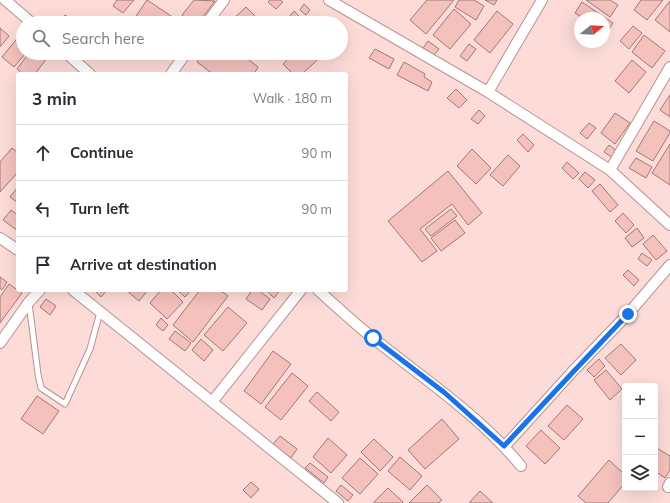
<!DOCTYPE html>
<html lang="en">
<head>
<meta charset="utf-8">
<style>
  :root { --surface:#fff; --page:#f7f7f7; --text:#2b2b33; --muted:#7c7c81; --line:#e1e1e2 }
  body { margin:0; font-family:Mulish,sans-serif; background:var(--page); color:var(--text) }
  .controls { position:absolute; right:12px; bottom:12px; display:grid; overflow:hidden; border-radius:4px; box-shadow:0 4px 16px #0002 }
  .controls button { width:36px; height:36px; display:grid; place-items:center; padding:0; border:0; border-bottom:1px solid var(--line); background:var(--surface); color:var(--text); font:20px sans-serif }
  .compass { position:absolute; left:574px; top:12px; width:36px; height:36px; border-radius:50%; background:var(--surface); box-shadow:0 4px 16px #0002; rotate:72deg }
  .stop { position:absolute; width:12px; height:12px; margin:-9px; border:3px solid #1a73e8; border-radius:50%; background:#fff }
  .stop.end { background:#1a73e8; border-color:#fff; box-shadow:0 1px 4px #0008 }
  .list { margin:0; padding:0; list-style:none }
  h2 { display:flex; justify-content:space-between; align-items:center; height:52px; margin:0; padding:0 16px; font-size:17px }
  h2 small { font-size:13px; font-weight:400; color:var(--muted) }
  .list li { display:grid; grid-template-columns:26px 1fr auto; gap:12px; align-items:center; box-sizing:border-box; height:56px; padding:0 16px; border-top:1px solid var(--line) }
  .list b { display:block; font-size:15px; white-space:nowrap }
  .list em { font-size:13px; font-style:normal; color:var(--muted) }
  .icon { flex:none; width:22px; height:22px; fill:none; stroke:currentColor; stroke-width:2; stroke-linecap:round; stroke-linejoin:round }
  .map { position:relative; flex:none; width:670px; height:503px; overflow:hidden }
  .search { position:absolute; background:var(--surface); box-shadow:0 4px 16px #0002; left:16px; top:16px; width:332px; height:44px; display:flex; align-items:center; gap:10px; box-sizing:border-box; padding:0 14px; border-radius:22px; color:var(--muted); font-size:15px }
  .panel { position:absolute; background:var(--surface); box-shadow:0 4px 16px #0002; left:16px; top:72px; width:332px; height:220px; border-radius:4px }
  .map>svg:first-child { display:block }
  .building { fill:#f4c1bd; stroke:#9f7976 }
  .lines { fill:none; stroke-linecap:round; stroke-linejoin:round }
  .service-casing { stroke:#b9928f; stroke-width:7 }
  .minor-casing { stroke:#b9928f; stroke-width:12 }
  .service { stroke:#fff; stroke-width:5 }
  .minor { stroke:#fff; stroke-width:10 }
  .route { stroke:#1a73e8; stroke-width:5 }
</style>
</head>
<body>
<div class="map">
<svg width="670" height="503" viewBox="0 0 670 503">
  <rect width="100%" height="100%" fill="#fddbd8"/>
  <path class="building" d="M117,0H134L123,13L113,6Z
    M147,0L174,18L170,23H147L136,16Z
    M194,0L215,1L198,23H192L182,15Z
    M270,0H280L283,2L276,9L268,2Z
    M427,0H454L426,34L410,20Z
    M459,0H474L484,6L476,20L455,7Z
    M485,0H497L494,5Z
    M586,0H610L618,5L610,17Z
    M641,0H663L647,20L634,10Z
    M670,1V32L655,20Z
    M582,2L613,23L606,34L604,33V18H583L575,13Z
    M304,4L310,10L306,15L300,10Z
    M246,7L261,22L260,23H233L231,21Z
    M454,9L471,24L450,49L433,35Z
    M294,11L301,18L296,23H293L288,18Z
    M497,11L513,24L490,53L474,40Z
    M65,15L70,18L67,23H60Z
    M280,17L285,23H273Z
    M633,26L642,33L629,49L620,41Z
    M0,28L9,36L0,47Z
    M20,35L23,37V53H26L14,67L2,57Z
    M644,35L665,51L652,68L632,52Z
    M428,41L439,49L434,55L423,48Z
    M469,44L476,49L467,61L460,56Z
    M375,49L394,59L389,69L369,58Z
    M29,53H40L47,58L35,74H23L17,69Z
    M204,53H240L258,67L254,74H213L197,62Z
    M263,53H276L269,59Z
    M294,53H325L302,74H293L283,64Z
    M632,60L646,72L629,93L615,81Z
    M404,62L425,74L424,77L432,82L428,91L397,75Z
    M456,89L467,100L459,108L447,98Z
    M670,95V117L660,110Z
    M479,110L485,116L478,124L471,119Z
    M615,113L630,123L615,144L601,133Z
    M654,121L670,131V133L653,161L636,151Z
    M589,123L596,128L587,139L580,133Z
    M523,134L534,145L528,152L517,140Z
    M670,144V185L652,173Z
    M609,145L618,152L613,158L604,152Z
    M12,148L18,153V172L0,192V162Z
    M472,149L491,168L476,184L457,166Z
    M508,155L520,166L503,186L490,175Z
    M636,158L652,167L646,178L629,168Z
    M567,162L579,173L573,179L562,168Z
    M448,171L482,213L468,225L452,204L420,229L437,251L422,262L388,221Z
    M585,172L595,180L588,188L579,179Z
    M600,184L618,205L610,212L592,191Z
    M18,187V203L10,197Z
    M451,209L457,216L431,236L425,229Z
    M11,210L18,215V231L3,220Z
    M623,213L634,225L626,233L615,221Z
    M455,220L465,233L441,251L431,238Z
    M637,228L644,238L632,247L625,238Z
    M653,235L667,251L656,260L643,244Z
    M642,253L652,260L647,266L638,259Z
    M628,270L639,280L634,286L623,275Z
    M0,277L7,282L2,290L0,288Z
    M9,284L22,293L0,323V297Z
    M98,290H107L101,297L96,292Z
    M126,290H148L139,301Z
    M161,290H171L183,302L167,319L150,303Z
    M177,290H191L185,297Z
    M200,290H220L228,296L193,342L173,325Z
    M252,290H258L270,299L262,310L246,299Z
    M266,290H280L274,298Z
    M46,299L56,306L50,315L40,307Z
    M228,307L247,323L223,351L204,335Z
    M161,318L168,325L163,331L156,325Z
    M175,331L191,343L185,351L169,339Z
    M201,339L213,350L204,361L192,350Z
    M621,344L636,360L621,375L605,358Z
    M273,351L291,364L261,404L244,391Z
    M599,359L605,366L594,377L587,370Z
    M606,370L622,389L610,400L594,380Z
    M292,373L308,386L281,420L265,407Z
    M317,392L339,412L331,421L309,401Z
    M37,396L59,411L43,434L21,419Z
    M567,405L583,419L564,440L548,426Z
    M442,419L459,439L425,469L408,450Z
    M541,430L560,448L545,464L526,446Z
    M280,436L297,449L291,458L273,444Z
    M328,438L347,455L331,473L313,457Z
    M374,439L393,457L380,471L361,452Z
    M655,447L670,456V470L665,478L655,471Z
    M400,457L422,476L410,490L388,471Z
    M360,458L378,474L360,494L342,478Z
    M609,460L625,475V483L608,503H586L578,496Z
    M310,463L328,477L324,483L305,468Z
    M251,482L259,489L251,498L243,490Z
    M341,485L353,495L348,501L336,491Z
    M427,485L442,500L438,503H409Z
    M388,488L403,502L402,503H373Z
    M480,491L493,503H469Z"/>
  <g class="lines">
    <g class="service-casing">
      <path id="service" d="M29,303L38,374L41,388L65,404L90,349L100,312"/>
    </g>
    <g class="minor-casing">
      <path id="minor" d="M5,0L32,23
        M329,0L488,92L610,170L670,225
        M207,23L224,0
        M66,53L90,74
        M171,74L186,53
        M488,92L542,0
        M610,170L670,67
        M0,238L18,250
        M73,290L338,503
        M318,290C336,306 354,323 373,338C424,379 479,415 521,466
        M0,343L29,302L40,290
        M212,402L301,290
        M505,446L573,371L628,314L670,265
        M668,487L670,483"/>
    </g>
    <use href="#service" class="service"/>
    <use href="#minor" class="minor"/>
  </g>
  <g class="lines">
    <path class="route" d="M373,338L445,393L504,446L574,371L628,314"/>
  </g>
</svg>
<div class="controls">
<button>+</button>
<button>−</button>
<button><svg class="icon" aria-label="layers" viewBox="0 0 24 24"><path d="M12 4l9 5-9 5-9-5zM3 14l9 5 9-5"/></svg></button>
</div>
<svg class="compass" viewBox="-18 -18 36 36"><path d="M0-13l5 13h-10z" fill="#e53935"/><path d="M0 13l5-13h-10z" fill="#7c7c81"/></svg>
<div class="stop" style="left:373px;top:338px"></div>
<div class="stop end" style="left:628px;top:314px"></div>
<div class="search"><svg class="icon" aria-label="search" viewBox="0 0 24 24"><circle cx="10" cy="10" r="6"/><path d="M15 15l6 6"/></svg>Search here</div>
<section class="panel">
<h2>3 min<small>Walk · 180 m</small></h2>
<ul class="list">
<li><svg class="icon" aria-label="ahead" viewBox="0 0 24 24"><path d="M12 20V5M6 11l6-6 6 6"/></svg><div><b>Continue</b></div><em>90 m</em></li>
<li><svg class="icon" aria-label="left" viewBox="0 0 24 24"><path d="M17 20v-9H6M10 6l-5 5 5 5"/></svg><div><b>Turn left</b></div><em>90 m</em></li>
<li><svg class="icon" aria-label="arrive" viewBox="0 0 24 24"><path d="M6 21V4h12l-3 4 3 4H6"/></svg><div><b>Arrive at destination</b></div></li>
</ul>
</section>
</div>
</body>
</html>
